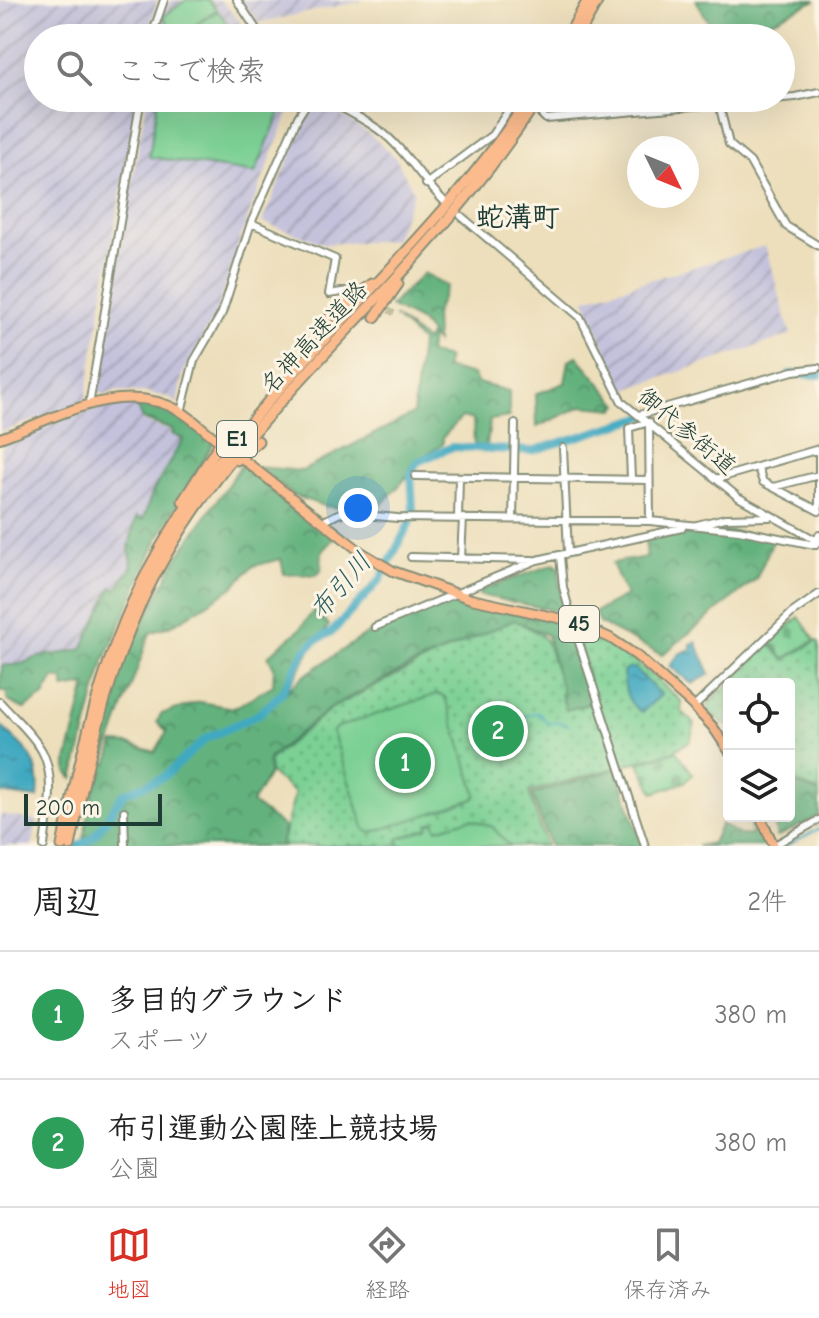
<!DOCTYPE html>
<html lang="ja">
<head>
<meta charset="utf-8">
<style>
  :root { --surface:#fff; --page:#f6f6f6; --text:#222; --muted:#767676; --line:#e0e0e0; --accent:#d93025 }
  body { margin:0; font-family:"Comic Neue","Klee One",sans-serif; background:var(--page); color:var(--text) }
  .controls { position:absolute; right:24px; bottom:24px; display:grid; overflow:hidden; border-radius:8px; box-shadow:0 8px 32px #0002 }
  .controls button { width:72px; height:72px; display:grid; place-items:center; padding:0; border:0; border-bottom:2px solid var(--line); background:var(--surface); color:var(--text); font:40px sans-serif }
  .compass { position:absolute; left:627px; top:136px; width:72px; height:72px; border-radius:50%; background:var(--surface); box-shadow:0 8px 32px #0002; rotate:133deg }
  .scale { position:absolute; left:24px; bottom:20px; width:138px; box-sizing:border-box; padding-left:8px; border:4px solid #1f3d34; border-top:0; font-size:22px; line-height:28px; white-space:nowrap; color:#1f3d34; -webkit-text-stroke:6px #fcf5e5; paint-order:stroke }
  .you { position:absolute; left:358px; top:508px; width:28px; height:28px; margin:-20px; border:6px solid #fff; border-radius:50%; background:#1a73e8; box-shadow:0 0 0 12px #1a73e833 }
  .badge { display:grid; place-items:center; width:52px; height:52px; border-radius:50%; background:var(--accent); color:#fff; font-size:26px; font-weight:700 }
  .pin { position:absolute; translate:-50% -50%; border:4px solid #fff; box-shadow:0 2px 8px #0006 }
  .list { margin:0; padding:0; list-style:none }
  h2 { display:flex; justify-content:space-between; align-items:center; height:104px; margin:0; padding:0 32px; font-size:34px }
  h2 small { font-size:26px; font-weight:400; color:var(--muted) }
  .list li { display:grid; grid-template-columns:52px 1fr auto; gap:24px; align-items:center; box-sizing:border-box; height:128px; padding:0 32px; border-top:2px solid var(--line) }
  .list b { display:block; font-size:30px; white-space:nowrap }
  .list p { margin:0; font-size:26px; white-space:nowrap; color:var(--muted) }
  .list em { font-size:26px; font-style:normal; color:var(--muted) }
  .icon { flex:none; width:44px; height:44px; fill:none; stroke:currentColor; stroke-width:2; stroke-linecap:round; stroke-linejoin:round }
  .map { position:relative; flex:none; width:819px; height:846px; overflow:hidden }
  .search { position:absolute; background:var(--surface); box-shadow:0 8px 32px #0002; left:24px; right:24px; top:24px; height:88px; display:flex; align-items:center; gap:20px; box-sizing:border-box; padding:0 28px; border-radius:44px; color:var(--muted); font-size:30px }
  .sheet { height:360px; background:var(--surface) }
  nav { display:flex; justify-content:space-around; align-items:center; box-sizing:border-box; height:112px; border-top:2px solid var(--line); background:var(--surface); font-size:22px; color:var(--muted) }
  nav a { display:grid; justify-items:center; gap:4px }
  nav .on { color:var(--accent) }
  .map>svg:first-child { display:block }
  .industrial { fill:url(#industrial-furrows) }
  .forest { fill:url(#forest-crowns); stroke:#427859; stroke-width:2 }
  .cemetery { fill:url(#cemetery-stones); stroke:#4d8664; stroke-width:2 }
  .park { fill:url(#park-dots); stroke:#4d8664; stroke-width:2 }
  .garden { fill:#7bd094; stroke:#4d8664; stroke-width:2 }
  .water { fill:url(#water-ripples); stroke:#30737a; stroke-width:2 }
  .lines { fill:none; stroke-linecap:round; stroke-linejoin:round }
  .stream { stroke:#41a9c1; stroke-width:2 }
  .river { stroke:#41a9c1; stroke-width:8 }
  .minor-tunnel { stroke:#c4bfa1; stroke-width:6; stroke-dasharray:6 3; stroke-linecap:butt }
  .minor-casing { stroke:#868e78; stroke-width:10 }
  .major-casing { stroke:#868e78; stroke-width:12 }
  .highway-casing { stroke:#868e78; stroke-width:13 }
  .minor { stroke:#fff; stroke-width:6 }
  .major { stroke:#fbbb8d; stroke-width:8 }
  .highway { stroke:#fbbb8d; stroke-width:9 }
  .labels { text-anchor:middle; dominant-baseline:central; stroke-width:6; stroke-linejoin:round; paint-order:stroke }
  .shield { fill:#fcf5e5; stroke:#617469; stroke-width:2 }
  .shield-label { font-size:22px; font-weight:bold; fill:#1f3d34 }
  .street-label { font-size:24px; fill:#1f3d34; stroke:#fcf5e5 }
  .water-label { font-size:26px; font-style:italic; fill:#295d5e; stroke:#fcf5e5 }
  .quarter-label { font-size:28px; font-weight:bold; fill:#1f3d34; stroke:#fcf5e5 }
</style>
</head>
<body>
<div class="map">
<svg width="819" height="846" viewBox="0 0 819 846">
  <defs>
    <pattern id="industrial-furrows" width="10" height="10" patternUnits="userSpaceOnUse" patternTransform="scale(2)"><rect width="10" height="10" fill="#c3c1db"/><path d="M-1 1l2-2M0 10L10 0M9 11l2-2" fill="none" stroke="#9e9eb2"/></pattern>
    <pattern id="forest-crowns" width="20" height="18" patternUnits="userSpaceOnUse" patternTransform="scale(2)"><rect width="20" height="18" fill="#64b27e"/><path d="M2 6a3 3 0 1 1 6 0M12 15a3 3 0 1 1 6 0" fill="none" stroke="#529268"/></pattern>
    <pattern id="cemetery-stones" width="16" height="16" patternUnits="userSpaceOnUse" patternTransform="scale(2)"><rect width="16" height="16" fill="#7bd094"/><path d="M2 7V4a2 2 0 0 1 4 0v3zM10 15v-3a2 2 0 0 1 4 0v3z" fill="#64aa7a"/></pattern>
    <pattern id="park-dots" width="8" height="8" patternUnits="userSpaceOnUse" patternTransform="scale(2)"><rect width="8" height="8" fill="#7bd094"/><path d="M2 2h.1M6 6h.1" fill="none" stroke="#64aa7a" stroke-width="1.8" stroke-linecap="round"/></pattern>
    <pattern id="water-ripples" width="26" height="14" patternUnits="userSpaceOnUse" patternTransform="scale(2)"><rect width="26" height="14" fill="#41a9c1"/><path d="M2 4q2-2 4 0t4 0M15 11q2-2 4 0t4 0" fill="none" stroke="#368b9e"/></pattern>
  </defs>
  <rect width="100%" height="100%" fill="#fcf5e5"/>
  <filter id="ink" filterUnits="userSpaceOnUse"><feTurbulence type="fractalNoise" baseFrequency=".0125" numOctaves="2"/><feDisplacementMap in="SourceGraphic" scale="16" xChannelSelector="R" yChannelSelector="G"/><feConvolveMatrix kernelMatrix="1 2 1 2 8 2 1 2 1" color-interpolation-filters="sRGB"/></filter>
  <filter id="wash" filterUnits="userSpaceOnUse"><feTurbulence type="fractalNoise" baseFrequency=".006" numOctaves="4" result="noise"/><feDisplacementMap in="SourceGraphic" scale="32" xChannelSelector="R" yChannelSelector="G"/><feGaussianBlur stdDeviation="1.8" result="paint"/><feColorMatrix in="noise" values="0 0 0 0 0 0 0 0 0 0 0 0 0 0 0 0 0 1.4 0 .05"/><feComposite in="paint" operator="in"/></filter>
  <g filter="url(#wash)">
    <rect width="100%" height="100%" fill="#eddfbc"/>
    <path class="industrial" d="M0,0H157L147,38H38V98H137L85,402L0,432Z
      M172,0H221L239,21L249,38H158L162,14Z
      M241,0H366L258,23Z
      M147,98H294L242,233L218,309L183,373L177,403L168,397L143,392L115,391L104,395L98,392L97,385Z
      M324,103L367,132L395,157L414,192L394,240L325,244L262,222L307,118L319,104Z
      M765,246L791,335L621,391L585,299Z
      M137,404L142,421L171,431L170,434L182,440L178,447L194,454L97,655L0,685L1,450L7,442L59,421L105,406Z
      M0,814L37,821L32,846H0Z"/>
    <path class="forest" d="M696,0H816L768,23L770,38H741L733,26L712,28Z
      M424,273L447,286L435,314L436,342L431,336L429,353L448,358L445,368L474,375L477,383L509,391V417L490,420L487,446L474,445L473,420L462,417L443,437V444L412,464L407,477L374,513L324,506L293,495L259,467L302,471L413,414L421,342L394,316L426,341L430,333L421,322L390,306Z
      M577,356L619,405L615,409L582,406L537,427L536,394L565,383L569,360Z
      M137,404L164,409L214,442L158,538L104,661L73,779L67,772V761L86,685L64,689V680L54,678L44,696L24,709L8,701L6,691H0L2,665C27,667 29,657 48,655C60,654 70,652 82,649L112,587L117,589L132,566L129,546L136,517L143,520L152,493L183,439L172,434L173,430L142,419Z
      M242,464L334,538L322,551L321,571L316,575L284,574L281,559L253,566L232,588L176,623L150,633L105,759L97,757L124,659L177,558Z
      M692,530L738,532L774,539L756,579L662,655L599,623L595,612L626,596L612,563L647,557L645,540Z
      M554,564L559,566L560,587L566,613L479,595L478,591Z
      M456,601L571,624L596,706L590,703L566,710L547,635L514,620L408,667L331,707L268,759L269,774L252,803L284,827L280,846H82L99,761L108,763L114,743L129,744L155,752L167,732L157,722L161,714L200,702L234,708L273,685L274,667L268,656L299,630L315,609L329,625L311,649L286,693L302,677L376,628Z
      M617,769L642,846H550L532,794Z
      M789,775L795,783L819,793V816L777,837L773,818L789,816Z
      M749,816H754L766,846H697L712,843L721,824L740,835H751Z"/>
    <path class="cemetery" d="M799,617L815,640L784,659L771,642Z
      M676,751L693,774L685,782L654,793L639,763Z"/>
    <path class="park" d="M514,620L541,635L546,641L562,689L561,695L566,710L590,704L595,707L576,627C624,648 644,668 682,702L681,711L695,724L690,741L671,752L529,792L546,846H281L295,793L270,773L269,760L332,708L424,661Z
      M817,641L819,643V792L795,782L789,772V684H729V727L708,713L709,703L769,643L784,660Z"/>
    <path class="garden" d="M186,0H209L216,10L195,25L218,11L238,38H177L163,17Z
      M158,98H286L255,173L149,157Z
      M437,694L445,697L476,793L474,799L371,833L365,830L333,733L335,728Z
      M470,819L493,827L509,846H400L398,839L428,828V824L434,822L437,829Z"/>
    <path class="water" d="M696,642L710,674L692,684L670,666L679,654L691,649V644Z
      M630,668H634L661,695L642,712C626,704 625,689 623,672Z
      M0,725C26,750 42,758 38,798L0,793Z"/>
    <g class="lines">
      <path class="stream" d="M492,733L502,725L515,726C525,717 522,715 538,713L549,724L558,722L569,725
        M786,846L819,829"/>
      <path class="river" d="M790,374L819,375
        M78,846L91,839L100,829L123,794L164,777L205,739L259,714L281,694L305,651L315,641L333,631L380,580L411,520L413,509L411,474L417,462L452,447L532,451L646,416"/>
    </g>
  </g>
  <g filter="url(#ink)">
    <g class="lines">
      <path class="minor-tunnel" d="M381,306L395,314"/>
      <g class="minor-casing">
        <path id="minor" d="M237,0L262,38
          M151,38L164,0
          M325,98C347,112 375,123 394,143C412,161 425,183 444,201
          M725,104L721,112L729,144L750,162L786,226L819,246
          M540,113L546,119L795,97L819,92
          M426,184L492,135L516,99
          M461,216L580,317L622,402L738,497L819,542
          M251,223L335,259L329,294L354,290
          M89,405L141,98
          M181,412L194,361L222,313L251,223L298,117L310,98
          M639,415L793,371L818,368
          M563,448L568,552
          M758,468L763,482L819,511
          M415,476L648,480
          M631,479L629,428L649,422L650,521
          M716,479L819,449V507
          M773,487L819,475
          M458,518L459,477
          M513,519L515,424
          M322,522L340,513L398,518L650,521L739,530L815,545L819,535
          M697,525L725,518L769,517
          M560,556L563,587L572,621L645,846
          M411,557L533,560
          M461,558L463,518
          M375,627L537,560L682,528
          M0,702C13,717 32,733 42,751C57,780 47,816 44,846
          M694,707L792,613L819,594
          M124,811L125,846
          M773,846L819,820"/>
      </g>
      <g class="major-casing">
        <path id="major" d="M0,438C57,418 120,378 180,411C192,418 203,429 215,438
          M245,461L361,552L393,571L471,599L572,621L610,638L637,656L691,704L713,727L729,751
          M760,816L774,846"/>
      </g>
      <g class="highway-casing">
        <path id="highway" d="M567,38L588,0
          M577,38L598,0
          M375,317L398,284
          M328,319L372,284
          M237,460L258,441
          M183,501L229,429
          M62,846C84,736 110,628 170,532C269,372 426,256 529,98
          M70,846C90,749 112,651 161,564C224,450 321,360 408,265C456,213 500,157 539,98"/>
      </g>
      <use href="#minor" class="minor"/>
      <use href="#major" class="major"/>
      <use href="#highway" class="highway"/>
    </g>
  </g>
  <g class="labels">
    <g class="shield">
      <rect x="217" y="421" width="40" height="36" rx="6"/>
      <rect x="559" y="606" width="40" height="36" rx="6"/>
    </g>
    <g class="shield-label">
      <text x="237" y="439">E1</text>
      <text x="579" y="624">45</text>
    </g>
    <g class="street-label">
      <text transform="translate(314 337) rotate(-47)">名神高速道路</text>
      <text transform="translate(687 431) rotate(40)">御代参街道</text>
    </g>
    <g class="water-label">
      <text transform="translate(341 586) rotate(-49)">布引川</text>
    </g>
    <g class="quarter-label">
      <text x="518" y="217">蛇溝町</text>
    </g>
  </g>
</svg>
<div class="controls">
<button><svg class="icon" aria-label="locate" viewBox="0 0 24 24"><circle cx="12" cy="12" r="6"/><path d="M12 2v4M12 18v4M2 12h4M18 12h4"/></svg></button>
<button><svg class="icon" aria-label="layers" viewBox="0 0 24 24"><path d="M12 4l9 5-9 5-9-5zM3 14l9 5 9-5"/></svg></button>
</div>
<svg class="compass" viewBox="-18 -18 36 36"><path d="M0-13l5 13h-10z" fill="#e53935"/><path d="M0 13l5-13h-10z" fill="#767676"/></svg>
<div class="scale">200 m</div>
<div class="you"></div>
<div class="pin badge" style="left:405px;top:763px;background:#2e9e5b">1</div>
<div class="pin badge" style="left:498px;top:731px;background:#2e9e5b">2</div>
<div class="search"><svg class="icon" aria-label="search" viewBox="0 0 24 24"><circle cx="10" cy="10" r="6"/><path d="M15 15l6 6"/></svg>ここで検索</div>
</div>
<section class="sheet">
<h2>周辺<small>2件</small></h2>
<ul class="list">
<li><span class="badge" style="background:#2e9e5b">1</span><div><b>多目的グラウンド</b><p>スポーツ</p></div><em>380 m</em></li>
<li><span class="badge" style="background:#2e9e5b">2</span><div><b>布引運動公園陸上競技場</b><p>公園</p></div><em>380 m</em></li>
</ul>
</section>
<nav>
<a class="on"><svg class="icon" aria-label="map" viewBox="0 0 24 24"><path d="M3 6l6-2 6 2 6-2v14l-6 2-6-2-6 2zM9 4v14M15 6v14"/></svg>地図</a>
<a><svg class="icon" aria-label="directions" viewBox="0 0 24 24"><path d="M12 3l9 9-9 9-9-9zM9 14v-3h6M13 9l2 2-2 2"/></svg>経路</a>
<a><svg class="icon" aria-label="saved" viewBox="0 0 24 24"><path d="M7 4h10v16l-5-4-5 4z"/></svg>保存済み</a>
</nav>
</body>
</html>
